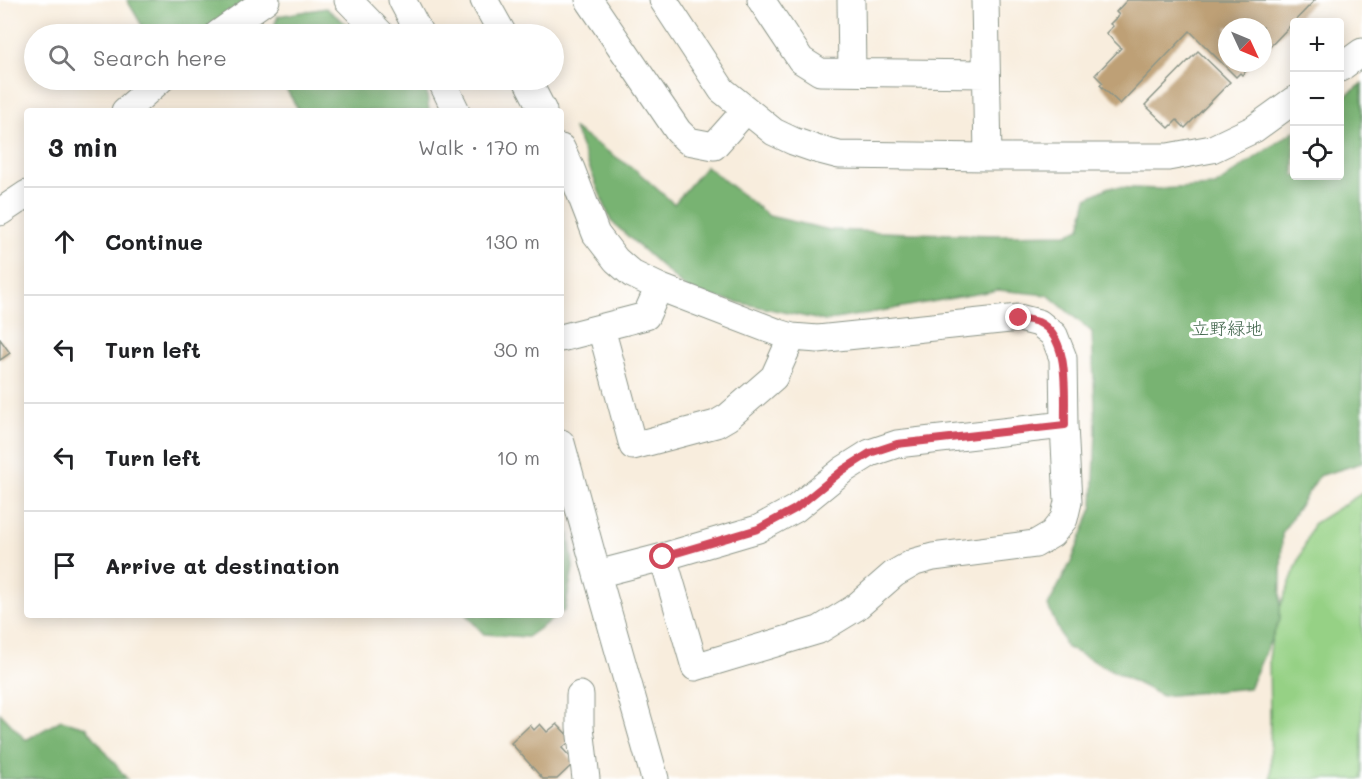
<!DOCTYPE html>
<html lang="en">
<head>
<meta charset="utf-8">
<style>
  :root { --surface:#fff; --page:#f6f6f6; --text:#202124; --muted:#757577; --line:#e0e0e0 }
  body { margin:0; font-family:Mali,"Klee One",sans-serif; background:var(--page); color:var(--text) }
  .controls { position:absolute; right:18px; top:18px; display:grid; overflow:hidden; border-radius:6px; box-shadow:0 3px 15px #0003 }
  .controls button { width:54px; height:54px; display:grid; place-items:center; padding:0; border:0; border-bottom:2px solid var(--line); background:var(--surface); color:var(--text); font:30px sans-serif }
  .compass { position:absolute; left:1218px; top:18px; width:54px; height:54px; border-radius:50%; background:var(--surface); box-shadow:0 3px 15px #0003; rotate:134deg }
  .stop { position:absolute; width:18px; height:18px; margin:-14px; border:4px solid #d1495b; border-radius:50%; background:#fff }
  .stop.end { background:#d1495b; border-color:#fff; box-shadow:0 2px 6px #0008 }
  .list { margin:0; padding:0; list-style:none }
  h2 { display:flex; justify-content:space-between; align-items:center; height:78px; margin:0; padding:0 24px; font-size:26px }
  h2 small { font-size:20px; font-weight:400; color:var(--muted) }
  .list li { display:grid; grid-template-columns:39px 1fr auto; gap:18px; align-items:center; box-sizing:border-box; height:108px; padding:0 24px; border-top:2px solid var(--line) }
  .list b { display:block; font-size:22px; white-space:nowrap }
  .list em { font-size:20px; font-style:normal; color:var(--muted) }
  .icon { flex:none; width:33px; height:33px; fill:none; stroke:currentColor; stroke-width:2; stroke-linecap:round; stroke-linejoin:round }
  .map { position:relative; flex:none; width:1362px; height:779px; overflow:hidden }
  .search { position:absolute; background:var(--surface); box-shadow:0 3px 15px #0003; left:24px; top:24px; width:540px; height:66px; display:flex; align-items:center; gap:15px; box-sizing:border-box; padding:0 21px; border-radius:33px; color:var(--muted); font-size:22px }
  .panel { position:absolute; background:var(--surface); box-shadow:0 3px 15px #0003; left:24px; top:108px; width:540px; height:510px; border-radius:6px }
  .map>svg:first-child { display:block }
  .green { fill:#96d185; stroke:#5a875c; stroke-width:1.5 }
  .forest { fill:#78b372; stroke:#4c7853; stroke-width:1.5 }
  .building { fill:#bea076 }
  .lines { fill:none; stroke-linecap:round; stroke-linejoin:round }
  .minor-casing { stroke:#8c9588; stroke-width:29 }
  .minor { stroke:#fff; stroke-width:27 }
  .route { stroke:#d1495b; stroke-width:8 }
  .labels { text-anchor:middle; dominant-baseline:central; stroke-width:6; stroke-linejoin:round; paint-order:stroke }
  .park-label { font-size:18px; fill:#3d6248; stroke:#fff }
</style>
</head>
<body>
<div class="map">
<svg width="1362" height="779" viewBox="0 0 1362 779">
  <rect width="100%" height="100%" fill="#fff"/>
  <filter id="ink" filterUnits="userSpaceOnUse"><feTurbulence type="fractalNoise" baseFrequency=".0167" numOctaves="2"/><feDisplacementMap in="SourceGraphic" scale="12" xChannelSelector="R" yChannelSelector="G"/><feConvolveMatrix kernelMatrix="1 2 1 2 8 2 1 2 1" color-interpolation-filters="sRGB"/></filter>
  <filter id="wash" filterUnits="userSpaceOnUse"><feTurbulence type="fractalNoise" baseFrequency=".008" numOctaves="4" result="noise"/><feDisplacementMap in="SourceGraphic" scale="24" xChannelSelector="R" yChannelSelector="G"/><feGaussianBlur stdDeviation="1.35" result="paint"/><feColorMatrix in="noise" values="0 0 0 0 0 0 0 0 0 0 0 0 0 0 0 0 0 1.4 0 .05"/><feComposite in="paint" operator="in"/></filter>
  <g filter="url(#wash)">
    <rect width="100%" height="100%" fill="#f8eddd"/>
    <path class="green" d="M1362,493V779H1271L1269,659L1274,623L1313,524Z"/>
    <path class="forest" d="M127,0H280L217,34H147Z
      M326,8L359,34H271L278,16Z
      M281,80H416L426,88L429,111H299Z
      M1362,84V463L1319,476L1282,533L1280,620L1249,688L1162,696L1066,647L1048,606L1072,560L1093,506L1096,431L1092,332L1048,295L998,290L825,321L690,292L611,221L574,129L637,171L674,204L706,166L769,216L830,230L909,233L996,235L1067,234L1080,228L1087,198L1109,187L1158,189L1215,186L1246,164L1294,131V176H1340V100Z
      M561,505L565,508L573,567L565,610L561,613Z
      M466,615H558L527,637L484,634Z
      M0,713L26,740L61,720L86,727L127,779H0Z"/>
    <g id="blocks">
      <path class="building" d="M1127,0H1315L1263,54V27H1227V63H1254L1242,75L1240,73L1236,77L1190,31L1120,104L1100,85L1103,83L1095,75L1121,48L1106,33L1113,26L1110,24L1119,15L1116,12Z
        M1198,51L1230,82L1185,128L1177,120L1169,128L1145,105Z
        M0,339L10,353L0,360Z
        M540,724L547,732L557,724L572,740L562,748L575,762L557,779H543L511,743L530,725L534,730Z"/>
    </g>
  </g>
  <g filter="url(#ink)">
    <use href="#blocks" fill-opacity="0" stroke="#8c9588" stroke-width="1.5"/>
    <g class="lines">
      <g class="minor-casing">
        <path id="minor" d="M348,0L381,34
          M402,0L420,34
          M484,0L503,34
          M589,0L678,131L688,141L714,146L746,110
          M663,0L722,90L774,132L793,141L816,149L839,155L988,157H1168L1212,149L1254,129L1294,100
          M761,0L801,60L820,72L986,74
          M851,0L852,72
          M985,0L988,157
          M218,34L266,0
          M1340,68L1362,52
          M441,80L456,111
          M527,80L543,111
          M125,111L160,80
          M561,148L571,169L596,234L616,260L632,274L659,287L779,333L792,337L818,339L1019,318L1039,323L1054,335L1063,358L1064,425L1068,502L1064,519L1052,534L1035,544L933,557L915,562L894,574L855,608L819,630L695,667L663,557
          M0,212L27,194
          M601,328L633,446L716,424L728,417L774,377L792,337
          M561,338L646,316L659,287
          M561,443L597,574L655,779
          M597,574L663,557L758,529L795,509L843,470L870,453L897,444L1064,425
          M580,695V727L586,779"/>
      </g>
      <use href="#minor" class="minor"/>
    </g>
  </g>
  <g class="lines" filter="url(#ink)">
    <path class="route" d="M663,557L758,529L795,509L843,470L870,453L897,444L1065,425C1064,394 1071,337 1038,322C1032,320 1025,319 1019,318"/>
  </g>
  <g class="labels">
    <g class="park-label">
      <text x="1227" y="328">立野緑地</text>
    </g>
  </g>
</svg>
<div class="controls">
<button>+</button>
<button>−</button>
<button><svg class="icon" aria-label="locate" viewBox="0 0 24 24"><circle cx="12" cy="12" r="6"/><path d="M12 2v4M12 18v4M2 12h4M18 12h4"/></svg></button>
</div>
<svg class="compass" viewBox="-18 -18 36 36"><path d="M0-13l5 13h-10z" fill="#e53935"/><path d="M0 13l5-13h-10z" fill="#757577"/></svg>
<div class="stop" style="left:663px;top:557px"></div>
<div class="stop end" style="left:1019px;top:318px"></div>
<div class="search"><svg class="icon" aria-label="search" viewBox="0 0 24 24"><circle cx="10" cy="10" r="6"/><path d="M15 15l6 6"/></svg>Search here</div>
<section class="panel">
<h2>3 min<small>Walk · 170 m</small></h2>
<ul class="list">
<li><svg class="icon" aria-label="ahead" viewBox="0 0 24 24"><path d="M12 20V5M6 11l6-6 6 6"/></svg><div><b>Continue</b></div><em>130 m</em></li>
<li><svg class="icon" aria-label="left" viewBox="0 0 24 24"><path d="M17 20v-9H6M10 6l-5 5 5 5"/></svg><div><b>Turn left</b></div><em>30 m</em></li>
<li><svg class="icon" aria-label="left" viewBox="0 0 24 24"><path d="M17 20v-9H6M10 6l-5 5 5 5"/></svg><div><b>Turn left</b></div><em>10 m</em></li>
<li><svg class="icon" aria-label="arrive" viewBox="0 0 24 24"><path d="M6 21V4h12l-3 4 3 4H6"/></svg><div><b>Arrive at destination</b></div></li>
</ul>
</section>
</div>
</body>
</html>
